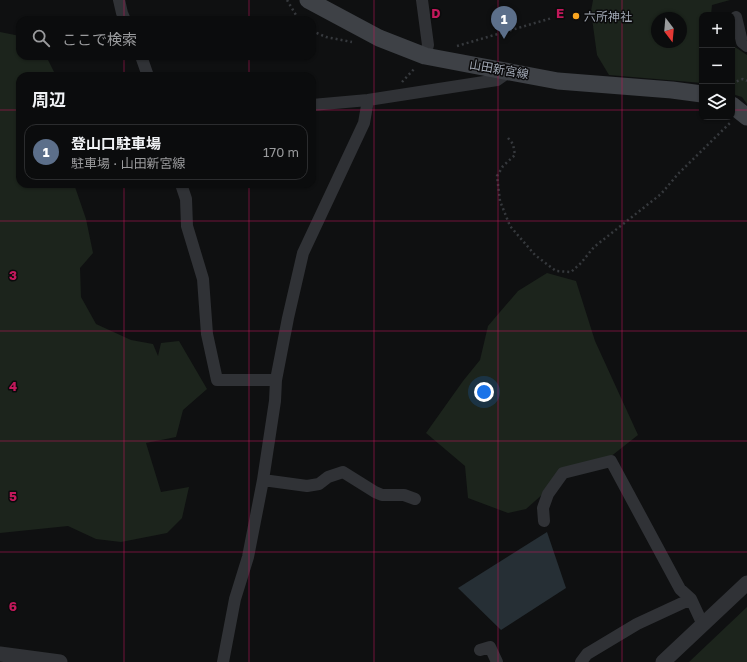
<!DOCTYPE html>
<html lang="ja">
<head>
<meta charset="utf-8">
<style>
  :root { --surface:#0b0c0d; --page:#141516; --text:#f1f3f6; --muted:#9a9b9d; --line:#2b2c2e; --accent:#f9a520 }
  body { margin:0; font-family:"Golos Text","Noto Sans JP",sans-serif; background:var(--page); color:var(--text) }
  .controls { position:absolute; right:12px; top:12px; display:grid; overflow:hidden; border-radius:8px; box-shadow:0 1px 3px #0004 }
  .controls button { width:36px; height:36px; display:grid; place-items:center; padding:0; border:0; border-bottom:1px solid var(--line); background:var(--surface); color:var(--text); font:20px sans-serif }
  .compass { position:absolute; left:651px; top:12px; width:36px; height:36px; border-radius:50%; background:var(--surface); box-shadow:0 1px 3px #0004; rotate:164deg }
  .you { position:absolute; left:484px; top:392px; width:14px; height:14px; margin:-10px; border:3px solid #fff; border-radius:50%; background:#1a73e8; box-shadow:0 0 0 6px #1a73e833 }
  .badge { display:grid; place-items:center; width:26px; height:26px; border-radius:50%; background:var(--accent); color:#fff; font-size:13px; font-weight:700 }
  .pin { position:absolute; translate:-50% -33px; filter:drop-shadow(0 1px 2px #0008) }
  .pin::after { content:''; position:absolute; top:21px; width:14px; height:12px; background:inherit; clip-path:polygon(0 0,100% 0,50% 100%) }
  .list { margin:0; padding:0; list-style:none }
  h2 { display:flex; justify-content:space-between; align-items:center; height:52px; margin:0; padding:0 16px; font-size:17px }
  h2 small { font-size:13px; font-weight:400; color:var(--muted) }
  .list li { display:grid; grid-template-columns:26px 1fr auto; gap:12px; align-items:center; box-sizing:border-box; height:56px; margin:0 8px 8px; padding:0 8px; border:1px solid var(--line); border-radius:12px }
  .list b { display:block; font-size:15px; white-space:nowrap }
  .list p { margin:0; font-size:13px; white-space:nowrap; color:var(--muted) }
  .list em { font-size:13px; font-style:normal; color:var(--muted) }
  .icon { flex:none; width:22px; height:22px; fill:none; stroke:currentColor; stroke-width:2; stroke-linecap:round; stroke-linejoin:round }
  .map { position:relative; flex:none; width:747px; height:662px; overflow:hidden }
  .search { position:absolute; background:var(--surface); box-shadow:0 1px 3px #0004; left:16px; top:16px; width:300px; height:44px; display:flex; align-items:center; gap:10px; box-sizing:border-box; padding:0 14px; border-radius:12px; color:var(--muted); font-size:15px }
  .panel { position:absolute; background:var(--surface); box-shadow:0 1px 3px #0004; left:16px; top:72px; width:300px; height:116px; border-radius:12px }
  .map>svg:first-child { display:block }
  .green { fill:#1c241c; fill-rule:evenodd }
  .water { fill:#262f35 }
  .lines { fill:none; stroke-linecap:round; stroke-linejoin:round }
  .path { stroke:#36393d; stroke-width:2.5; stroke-dasharray:2 3; stroke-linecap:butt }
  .minor { stroke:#303236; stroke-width:12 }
  .tertiary { stroke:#303236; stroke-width:15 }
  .secondary { stroke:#3e4146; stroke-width:17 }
  .grid { fill:none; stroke:#c2185b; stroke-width:1; stroke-opacity:0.55 }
  .poi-dot { fill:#f9a520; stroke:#0b0b0c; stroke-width:1.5 }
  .labels { text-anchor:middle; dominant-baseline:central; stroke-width:3; stroke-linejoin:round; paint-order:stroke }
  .poi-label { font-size:12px; fill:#a0a7b3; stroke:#0b0b0c; text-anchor:start }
  .street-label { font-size:12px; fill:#a0a7b3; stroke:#0b0b0c }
  .grid-label { font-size:13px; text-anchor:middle; font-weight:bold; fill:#c2185b; stroke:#0b0b0c; stroke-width:3; stroke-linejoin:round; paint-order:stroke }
</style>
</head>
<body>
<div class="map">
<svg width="747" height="662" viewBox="0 0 747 662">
  <rect width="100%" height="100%" fill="#0f1011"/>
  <path class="green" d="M593,0H730L712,5L711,15H702V83L609,75L597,55L591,11ZM657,18H681V42H657Z
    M0,32L20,36V56H46L56,76H20V184H74L86,219L93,253L80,268L81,297L96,324L131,340L153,344L158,356L161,343L179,341L207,389L183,410L176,437L146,443L161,492L189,487L182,518L167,533L121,542L96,539L68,526L0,533Z
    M732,45L747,55V104L742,97L732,94Z
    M547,273L576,281L595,341L638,435L600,465L562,477L526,509L508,513L468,498L465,466L426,433L463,381L480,360L488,326L518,291Z
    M747,607V662H689Z"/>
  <path class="water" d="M547,532L566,588L501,630L458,588Z"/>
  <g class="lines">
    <path class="path" d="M287,0L299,20
      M312,31L326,37L352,42
      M457,46L552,18
      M402,82L415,68
      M732,83L743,79L747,81
      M508,138L513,144L515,155L503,166L497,176L500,201L510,226L535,255L556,271L571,272L581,263L594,247L661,194L678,174L730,123"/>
    <path class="minor" d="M119,0L122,13L125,20
      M422,0L428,45L425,56
      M736,17L742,42L747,46
      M141,56L148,76
      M312,105L368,100L497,80L510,71
      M181,184L186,199L187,226L203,279L207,334L217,380H276
      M263,480L307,486L319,484L328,477L343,472L375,492L382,495H404L415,499
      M544,521L543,508L548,494L563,473L611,461L680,589L691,599L703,625
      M480,650L490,647L497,662
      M223,662L235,599L248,557L263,480L275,401L276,380L288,318L303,253L364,123L368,100
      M581,662L587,654L637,624L691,599"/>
    <path class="tertiary" d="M0,654L60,662
      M663,662L747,583"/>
    <path class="secondary" d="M308,0L379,38L425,56L558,81L672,90L702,94
      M732,105L747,117"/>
  </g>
  <path class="grid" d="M124,0V20M249,0V20M374,0V662M498,0V662M622,0V662M124,56V76M249,56V76M0,110H20M312,110H702M732,110H747M124,184V662M249,184V662M0,221H747M0,331H747M0,441H747M0,552H747"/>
  <circle class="poi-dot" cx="576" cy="16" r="4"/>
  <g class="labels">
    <g class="poi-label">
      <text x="584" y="16">六所神社</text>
    </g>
    <g class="street-label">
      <text transform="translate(499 69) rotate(10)">山田新宮線</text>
    </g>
  </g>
  <g class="grid-label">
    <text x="436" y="18">D</text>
    <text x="560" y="18">E</text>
    <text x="13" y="280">3</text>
    <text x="13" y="391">4</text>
    <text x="13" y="501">5</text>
    <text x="13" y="611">6</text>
  </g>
</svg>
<div class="controls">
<button>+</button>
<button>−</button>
<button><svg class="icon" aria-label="layers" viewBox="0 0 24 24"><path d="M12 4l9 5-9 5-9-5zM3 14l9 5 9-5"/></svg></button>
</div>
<svg class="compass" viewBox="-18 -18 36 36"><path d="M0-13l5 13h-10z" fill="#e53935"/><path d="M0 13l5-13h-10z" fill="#9a9b9d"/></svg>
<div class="you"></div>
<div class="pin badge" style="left:504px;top:39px;background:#5c6f8a">1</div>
<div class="search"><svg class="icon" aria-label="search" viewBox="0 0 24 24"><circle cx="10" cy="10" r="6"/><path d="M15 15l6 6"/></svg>ここで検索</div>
<section class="panel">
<h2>周辺<small></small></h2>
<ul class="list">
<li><span class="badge" style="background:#5c6f8a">1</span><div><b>登山口駐車場</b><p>駐車場 · 山田新宮線</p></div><em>170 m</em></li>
</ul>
</section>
</div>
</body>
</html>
